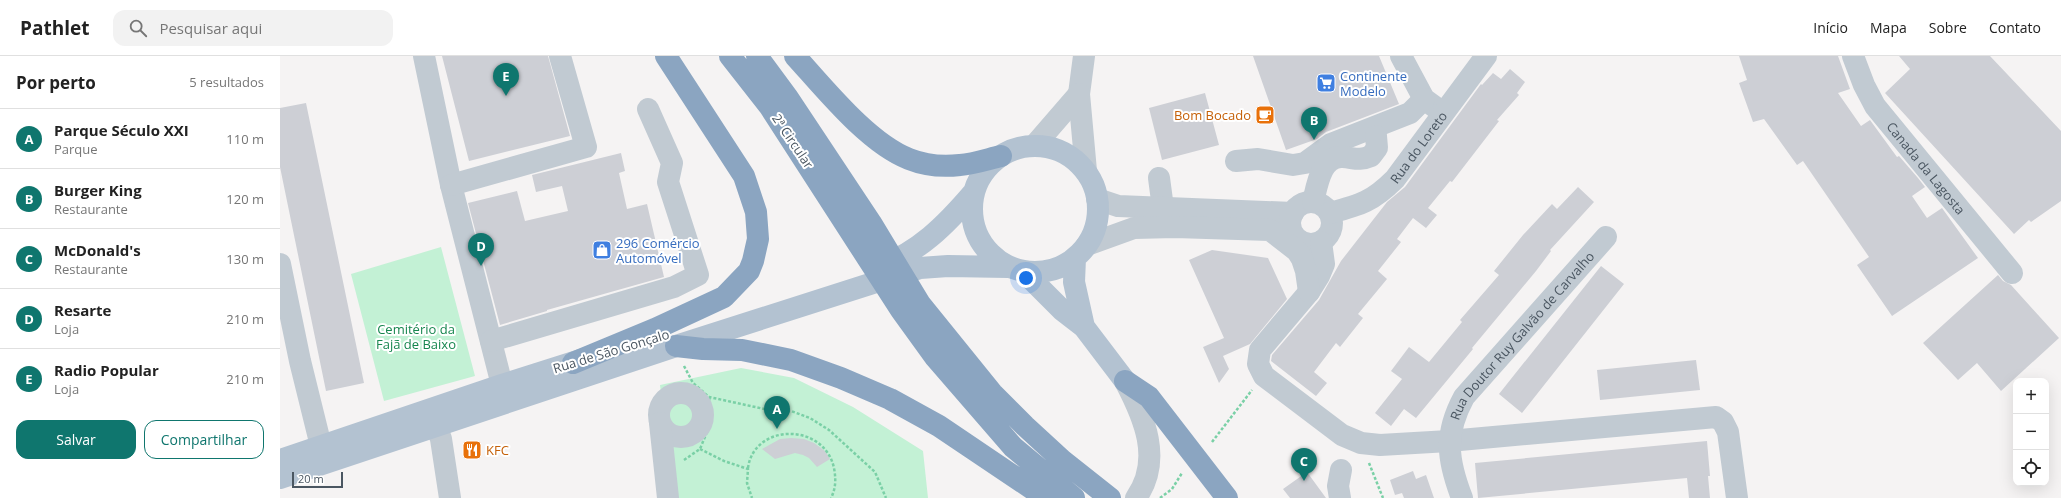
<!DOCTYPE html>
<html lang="pt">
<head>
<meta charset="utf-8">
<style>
  :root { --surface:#fff; --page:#f2f2f2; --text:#222; --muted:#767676; --line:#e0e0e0; --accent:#0f766e }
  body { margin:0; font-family:"Open Sans",sans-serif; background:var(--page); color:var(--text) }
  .controls { position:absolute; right:12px; bottom:12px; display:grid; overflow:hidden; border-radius:8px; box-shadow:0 4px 16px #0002 }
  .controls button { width:36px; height:36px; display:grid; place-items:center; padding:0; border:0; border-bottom:1px solid var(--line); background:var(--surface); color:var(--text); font:20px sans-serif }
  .scale { position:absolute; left:12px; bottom:10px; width:51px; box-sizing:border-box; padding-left:4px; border:2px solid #4a5661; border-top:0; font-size:11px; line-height:14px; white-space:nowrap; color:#4a5661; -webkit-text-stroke:3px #fff; paint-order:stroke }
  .you { position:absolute; left:746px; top:222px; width:14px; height:14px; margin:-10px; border:3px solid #fff; border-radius:50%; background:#1a73e8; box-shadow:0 0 0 6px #1a73e833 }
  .badge { display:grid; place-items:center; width:26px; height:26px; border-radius:50%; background:var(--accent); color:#fff; font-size:13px; font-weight:700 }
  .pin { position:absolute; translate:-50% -33px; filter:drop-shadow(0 1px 2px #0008) }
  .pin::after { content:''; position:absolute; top:21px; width:14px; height:12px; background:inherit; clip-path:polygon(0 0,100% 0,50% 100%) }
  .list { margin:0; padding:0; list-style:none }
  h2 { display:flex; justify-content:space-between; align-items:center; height:52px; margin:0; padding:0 16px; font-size:17px }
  h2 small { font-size:13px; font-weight:400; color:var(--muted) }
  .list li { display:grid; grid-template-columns:26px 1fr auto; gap:12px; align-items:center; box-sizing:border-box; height:60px; padding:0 16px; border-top:1px solid var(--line) }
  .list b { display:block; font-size:15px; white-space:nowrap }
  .list p { margin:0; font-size:13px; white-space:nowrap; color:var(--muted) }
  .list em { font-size:13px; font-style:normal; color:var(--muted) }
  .actions { display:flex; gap:8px; padding:12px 16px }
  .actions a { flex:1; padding:9px 0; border:1px solid var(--accent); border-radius:12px; text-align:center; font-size:14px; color:var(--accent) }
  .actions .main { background:var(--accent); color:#fff }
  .icon { flex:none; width:22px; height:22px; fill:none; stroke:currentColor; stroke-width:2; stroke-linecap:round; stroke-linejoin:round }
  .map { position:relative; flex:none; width:1781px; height:442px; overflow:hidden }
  header { display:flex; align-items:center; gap:24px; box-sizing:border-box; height:56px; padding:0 20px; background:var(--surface); border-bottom:1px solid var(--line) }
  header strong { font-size:19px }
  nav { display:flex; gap:22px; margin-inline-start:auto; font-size:14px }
  .search { width:280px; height:36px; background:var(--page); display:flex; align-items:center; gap:10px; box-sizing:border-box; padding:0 14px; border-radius:12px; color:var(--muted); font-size:15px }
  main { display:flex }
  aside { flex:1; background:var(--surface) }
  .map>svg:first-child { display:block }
  .green { fill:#c3f1d5 }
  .building { fill:#cdcfd5 }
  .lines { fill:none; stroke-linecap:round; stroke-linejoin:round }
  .path { stroke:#7ad0a6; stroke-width:2.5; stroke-dasharray:3 2; stroke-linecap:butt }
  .minor { stroke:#c1cad2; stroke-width:22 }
  .major { stroke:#b3c2d1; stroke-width:22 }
  .highway { stroke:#8ba5c1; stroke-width:22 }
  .labels { text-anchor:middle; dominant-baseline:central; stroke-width:4; stroke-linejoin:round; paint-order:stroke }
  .shop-label { font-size:13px; fill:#366cbe; stroke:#fff; text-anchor:start }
  .food-label { font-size:13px; fill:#c56008; stroke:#fff; text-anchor:end }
  .street-label { font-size:13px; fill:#4a5661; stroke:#fff }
  .park-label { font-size:13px; fill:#17864f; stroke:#fff }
</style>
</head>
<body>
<header>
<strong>Pathlet</strong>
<div class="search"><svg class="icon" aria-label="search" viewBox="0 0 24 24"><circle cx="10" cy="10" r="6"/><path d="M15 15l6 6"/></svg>Pesquisar aqui</div>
<nav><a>Início</a><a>Mapa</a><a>Sobre</a><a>Contato</a></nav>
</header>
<main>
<aside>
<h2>Por perto<small>5 resultados</small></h2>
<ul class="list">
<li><span class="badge">A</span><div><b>Parque Século XXI</b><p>Parque</p></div><em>110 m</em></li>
<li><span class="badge">B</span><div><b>Burger King</b><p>Restaurante</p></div><em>120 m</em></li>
<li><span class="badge">C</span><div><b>McDonald's</b><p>Restaurante</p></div><em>130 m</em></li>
<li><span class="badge">D</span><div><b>Resarte</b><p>Loja</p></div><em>210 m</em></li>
<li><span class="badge">E</span><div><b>Radio Popular</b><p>Loja</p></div><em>210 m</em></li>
</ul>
<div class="actions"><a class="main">Salvar</a><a>Compartilhar</a></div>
</aside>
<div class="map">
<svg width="1781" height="442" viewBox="0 0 1781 442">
  <rect width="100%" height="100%" fill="#f5f3f3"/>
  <path class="green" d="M161,191L195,320L104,345L71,218Z
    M461,312L514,322L573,351L643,395L648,442H393L380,329Z"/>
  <path class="building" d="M162,0H268L290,80L189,105Z
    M973,0H1099L1119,48L1046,76L1037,83L1006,94Z
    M1459,0H1558L1570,33L1558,37L1581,70L1590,64L1617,101L1619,100L1638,122L1645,131L1632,140L1647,162L1662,152L1698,202L1612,260L1577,209L1589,201L1523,105L1517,109L1484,63L1473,66L1459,27L1467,24Z
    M1619,0H1710L1781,75V145L1751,166L1749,164L1734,178L1605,37L1630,13Z
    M1230,13L1245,26L1237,37L1239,39L1217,64L1219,65L1172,126L1170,125L1148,152L1157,159L1146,172L1133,162L1117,183L1121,186L1098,215L1107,223L1078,258L1083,262L1060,291L1056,287L1034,316L1047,327L1036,340L991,305L992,299L1039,244L1061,205L1107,146L1125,131L1201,28L1202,29L1213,17L1221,23Z
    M925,37L939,89L882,104L869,52Z
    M26,47L84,327L46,335L0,111V52Z
    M341,97L345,115L339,117L347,153L367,148L384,221L267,254V255L220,269L188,147L237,135L245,165L288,155L282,130L256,136L252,119Z
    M1298,131L1314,146L1270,194L1271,195L1256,215L1192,292L1193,293L1136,362L1124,353L1111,370L1095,357L1122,323L1111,315L1129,291L1149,306L1182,266L1180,264L1219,219L1214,215L1243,179L1272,148L1277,153Z
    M932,194L988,202L1007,243L970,288L943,300L949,313L939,327L923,291L944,282L909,204Z
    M1321,210L1344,228L1242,357L1219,338Z
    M1718,219L1723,225L1731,229L1779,282L1721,335L1697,307L1678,324L1643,287Z
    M1416,304L1420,334L1320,344L1317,314Z
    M511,382L524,383L534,387L545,395L550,403L537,411L529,402L523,399L515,397L495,403L482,393L500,383Z
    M1427,385L1430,420H1428L1430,442H1409L1407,422L1198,442L1195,407Z
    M1133,415L1136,423L1146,419L1154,442H1124L1122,437L1115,439L1110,424Z
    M1027,416L1046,442H1010L1003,433Z"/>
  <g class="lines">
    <path class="path" d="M404,310L413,327L429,341L489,354L511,355L530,362L549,374L595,416L606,442
      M932,386L972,334
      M420,393L444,405L468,413L467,427L472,442
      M404,404L420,393L431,366L429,341
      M1089,407L1103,442
      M468,412C474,367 544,366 554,412C556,423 556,432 551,442
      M880,442L892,433L902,417"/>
    <g class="minor">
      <path d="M144,0L171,129L222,329"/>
      <path d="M804,0L799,38L806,115"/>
      <path d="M1121,0L1144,43L1155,51"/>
      <path id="s1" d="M1573,0L1584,29L1595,50L1732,217"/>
      <path d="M754,90L799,38"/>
      <path d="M956,105L978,103L1013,109L1025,107L1051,88L1130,57L1144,43"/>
      <path d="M879,122L883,152"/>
      <path d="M171,129L306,91L280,0"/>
      <path d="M817,143L838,150L1013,157"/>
      <circle cx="1031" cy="167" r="21"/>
      <path d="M1033,146C1037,130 1041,99 1063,101C1075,102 1079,105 1091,100L1097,92L1096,80"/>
      <path id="s2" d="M1050,157C1080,149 1092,146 1115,123L1206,0"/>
      <path d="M1041,186L1044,208L1039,220L1029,236L980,294L978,308L984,320L1062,379L1081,387L1100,389L1169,385L1436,361L1443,366L1448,376L1457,442"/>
      <path d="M807,189L854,172L895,171L990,174L1017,195L1022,203L1026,215L1029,236"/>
      <path d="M0,208L20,305L41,390"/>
      <path d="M211,285L394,231L418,219L388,126L392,107L368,53"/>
      <path d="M845,325C864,361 883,404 856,442"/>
      <circle cx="401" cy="359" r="22"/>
      <path d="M380,367L388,442"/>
      <path d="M156,369L161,383L170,442"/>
      <path d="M1060,442L1058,430L1061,414"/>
      <path id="s3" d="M1182,442C1167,403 1164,378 1184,341L1326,181"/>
    </g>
    <path class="major" d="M692 153a63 63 0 1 1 126 0a63 63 0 1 1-126 0Z
      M795,202L794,226L804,271
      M597,212C639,196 665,170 694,136
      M743,215L782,254L804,271L845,325
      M0,404L222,329L310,301
      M0,422L396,290L640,212L668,210L728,211"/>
    <path class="highway" d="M450,0L490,51L621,254L655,301L733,391L794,442
      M477,0L508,42L591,167L640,248L712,337L745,370L782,404L830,442
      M515,0C545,33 588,87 629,103C644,109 663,111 680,109C693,108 708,103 721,100
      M396,290L423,293L462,294L511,304L561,322L610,343L659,370L766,442
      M293,307L375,273L444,241L469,215L473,205L478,183L476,156L464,120L386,0
      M845,325L869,341L947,442"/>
  </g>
  <defs>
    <g id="supermarket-square" transform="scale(1)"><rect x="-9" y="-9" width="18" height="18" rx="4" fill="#3f7fe0" stroke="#fff"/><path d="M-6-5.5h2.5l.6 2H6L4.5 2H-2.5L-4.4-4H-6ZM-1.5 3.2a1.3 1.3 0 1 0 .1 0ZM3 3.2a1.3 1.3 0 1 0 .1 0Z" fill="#fff"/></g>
    <g id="cafe-square" transform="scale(1)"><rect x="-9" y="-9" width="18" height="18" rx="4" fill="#e8710a" stroke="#fff"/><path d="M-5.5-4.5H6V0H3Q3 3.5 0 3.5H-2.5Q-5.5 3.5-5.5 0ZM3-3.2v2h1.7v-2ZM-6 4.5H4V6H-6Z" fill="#fff"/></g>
    <g id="shop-square" transform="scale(1)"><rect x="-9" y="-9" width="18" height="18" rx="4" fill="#3f7fe0" stroke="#fff"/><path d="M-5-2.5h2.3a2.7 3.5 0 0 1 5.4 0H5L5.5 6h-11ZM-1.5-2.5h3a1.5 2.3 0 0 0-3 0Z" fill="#fff"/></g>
    <g id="restaurant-square" transform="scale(1)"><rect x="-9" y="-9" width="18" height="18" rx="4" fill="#e8710a" stroke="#fff"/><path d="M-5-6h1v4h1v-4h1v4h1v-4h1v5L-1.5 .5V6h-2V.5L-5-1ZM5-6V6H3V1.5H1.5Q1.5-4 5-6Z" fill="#fff"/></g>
  </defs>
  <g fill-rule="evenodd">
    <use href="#supermarket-square" x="1046" y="27"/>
    <use href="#cafe-square" x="985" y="59"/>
    <use href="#shop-square" x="322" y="194"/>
    <use href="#restaurant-square" x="192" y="394"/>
  </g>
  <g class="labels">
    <g class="shop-label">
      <text x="1060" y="20">Continente<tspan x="1060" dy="15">Modelo</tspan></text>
      <text x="336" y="187">296 Comércio<tspan x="336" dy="15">Automóvel</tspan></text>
    </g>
    <g class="food-label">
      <text x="971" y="59">Bom Bocado</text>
      <text x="206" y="394" text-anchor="start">KFC</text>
    </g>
    <g class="street-label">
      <text transform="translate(513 85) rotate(56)">2ª Circular</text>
      <text stroke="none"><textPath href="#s2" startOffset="114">Rua do Loreto</textPath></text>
      <text stroke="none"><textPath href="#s1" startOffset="135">Canada da Lagosta</textPath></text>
      <text stroke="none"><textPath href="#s3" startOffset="189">Rua Doutor Ruy Galvão de Carvalho</textPath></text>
      <text transform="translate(331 295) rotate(-17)">Rua de São Gonçalo</text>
    </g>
    <g class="park-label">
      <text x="136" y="273">Cemitério da<tspan x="136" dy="15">Fajã de Baixo</tspan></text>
    </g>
  </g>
</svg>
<div class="controls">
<button>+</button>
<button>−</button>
<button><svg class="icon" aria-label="locate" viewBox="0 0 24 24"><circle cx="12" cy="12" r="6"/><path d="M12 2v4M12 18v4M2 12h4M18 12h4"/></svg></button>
</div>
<div class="scale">20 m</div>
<div class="you"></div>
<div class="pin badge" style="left:497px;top:373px">A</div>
<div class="pin badge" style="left:1034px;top:84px">B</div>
<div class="pin badge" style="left:1024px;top:425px">C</div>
<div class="pin badge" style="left:201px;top:210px">D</div>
<div class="pin badge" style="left:226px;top:40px">E</div>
</div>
</main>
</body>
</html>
